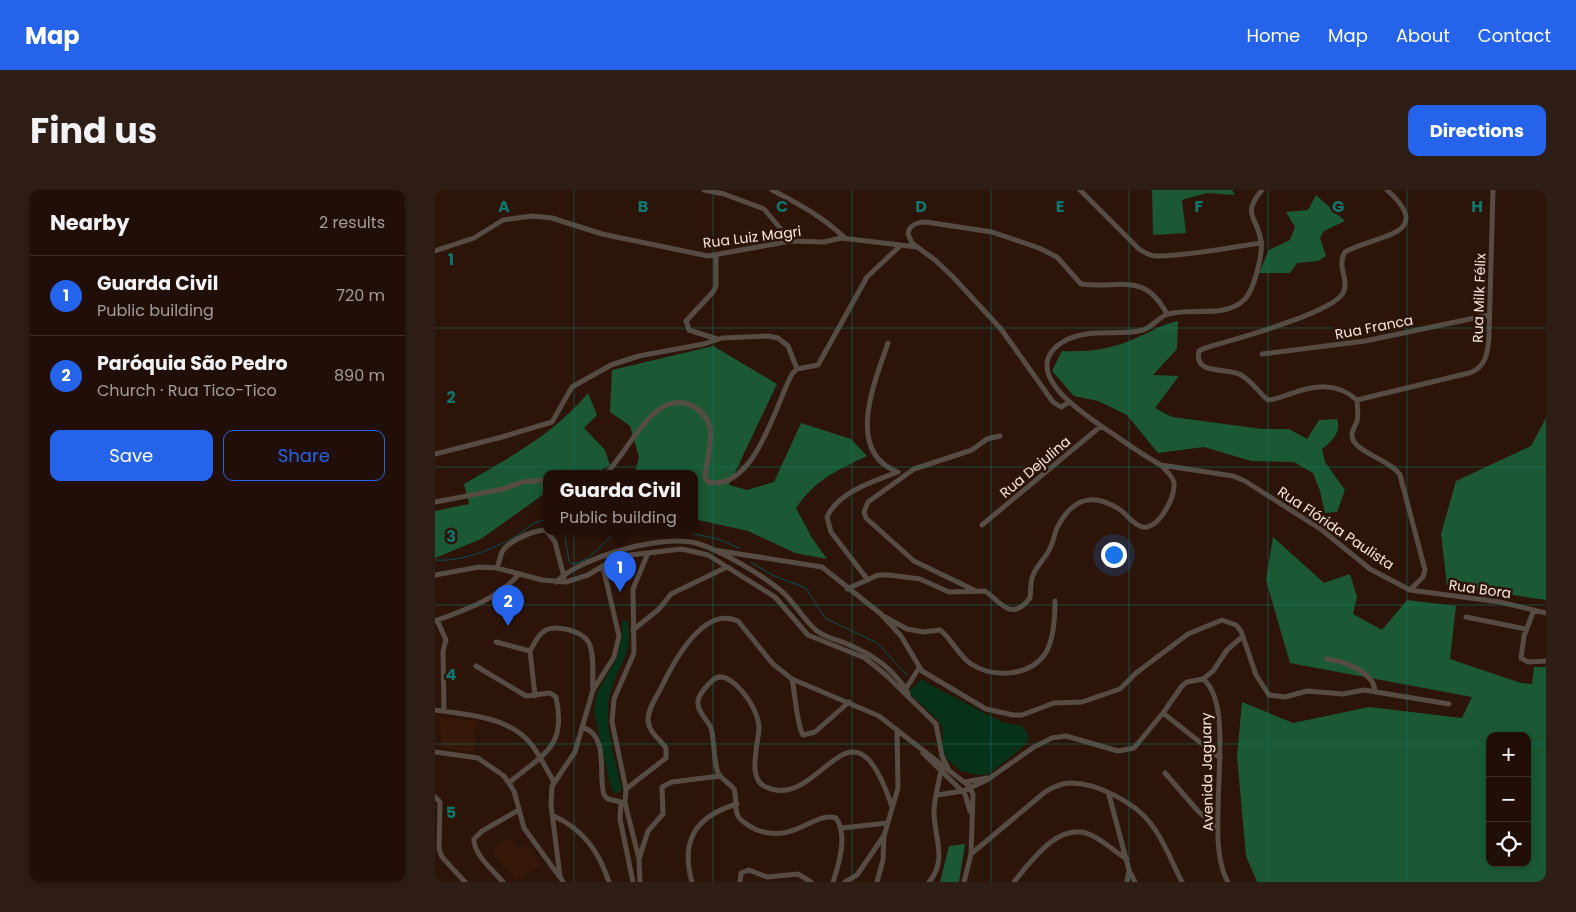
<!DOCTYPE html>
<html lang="en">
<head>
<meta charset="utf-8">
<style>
  :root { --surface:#210f07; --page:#2d1d15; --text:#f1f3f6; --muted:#a29c9b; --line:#3e2f28; --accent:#2563eb }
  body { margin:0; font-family:Poppins,sans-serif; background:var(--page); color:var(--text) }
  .controls { position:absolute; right:15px; bottom:15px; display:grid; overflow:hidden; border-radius:10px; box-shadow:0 2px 8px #0003 }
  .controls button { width:45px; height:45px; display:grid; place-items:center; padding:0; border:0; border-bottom:1px solid var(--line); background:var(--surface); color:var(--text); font:25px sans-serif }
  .you { position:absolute; left:678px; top:364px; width:18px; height:18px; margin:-12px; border:4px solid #fff; border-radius:50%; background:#1a73e8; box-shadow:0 0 0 8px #1a73e833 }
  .badge { display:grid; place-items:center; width:32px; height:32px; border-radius:50%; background:var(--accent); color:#fff; font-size:16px; font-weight:700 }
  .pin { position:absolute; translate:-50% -41px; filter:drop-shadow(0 1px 2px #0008) }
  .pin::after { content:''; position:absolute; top:26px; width:18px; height:15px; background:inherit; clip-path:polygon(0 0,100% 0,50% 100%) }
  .popup { position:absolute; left:108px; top:280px; width:155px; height:65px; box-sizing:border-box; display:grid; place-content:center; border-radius:10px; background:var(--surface); filter:drop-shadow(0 1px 4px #0005); font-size:16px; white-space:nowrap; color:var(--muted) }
  .popup b { font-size:19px; color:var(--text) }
  .popup::after { content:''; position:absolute; left:50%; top:100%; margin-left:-10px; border:10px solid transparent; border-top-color:var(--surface) }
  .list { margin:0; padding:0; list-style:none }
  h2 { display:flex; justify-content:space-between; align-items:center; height:65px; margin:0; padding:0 20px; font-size:21px }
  h2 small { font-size:16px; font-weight:400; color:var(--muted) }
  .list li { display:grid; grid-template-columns:32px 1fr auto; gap:15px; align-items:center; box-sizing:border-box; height:80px; padding:0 20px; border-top:1px solid var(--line) }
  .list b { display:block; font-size:19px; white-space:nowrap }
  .list p { margin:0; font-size:16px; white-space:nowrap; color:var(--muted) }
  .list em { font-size:16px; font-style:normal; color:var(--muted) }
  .actions { display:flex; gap:10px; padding:15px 20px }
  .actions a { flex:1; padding:11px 0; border:1px solid var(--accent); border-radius:10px; text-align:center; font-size:18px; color:var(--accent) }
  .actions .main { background:var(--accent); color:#fff }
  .icon { flex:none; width:28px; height:28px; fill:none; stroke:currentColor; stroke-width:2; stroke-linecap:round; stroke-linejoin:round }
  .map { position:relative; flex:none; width:1111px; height:692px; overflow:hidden; border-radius:10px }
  header { display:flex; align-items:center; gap:30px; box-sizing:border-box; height:70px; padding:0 25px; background:var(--accent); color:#fff }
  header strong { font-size:24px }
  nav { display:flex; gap:28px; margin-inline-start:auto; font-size:18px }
  .intro { display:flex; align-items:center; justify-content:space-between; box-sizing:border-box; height:120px; padding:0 30px }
  h1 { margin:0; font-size:35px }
  .button { padding:12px 22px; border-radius:10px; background:var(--accent); color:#fff; font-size:18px; font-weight:700 }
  main { display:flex; gap:30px; padding:0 30px }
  aside { flex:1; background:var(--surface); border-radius:10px; box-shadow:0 2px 8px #0003 }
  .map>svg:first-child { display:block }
  .built { fill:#361809 }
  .green { fill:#063219 }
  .forest { fill:#1b5934; fill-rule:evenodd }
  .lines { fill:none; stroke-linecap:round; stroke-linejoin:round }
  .stream { stroke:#065158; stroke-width:1 }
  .minor { stroke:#564c44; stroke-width:5 }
  .grid { fill:none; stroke:#0f766e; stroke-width:1; stroke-opacity:0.55 }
  .labels { text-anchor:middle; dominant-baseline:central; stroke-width:5; stroke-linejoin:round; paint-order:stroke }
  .street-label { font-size:14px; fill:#f7e6de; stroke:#2c1409 }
  .grid-label { font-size:16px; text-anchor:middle; font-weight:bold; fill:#0f766e; stroke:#2c1409; stroke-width:5; stroke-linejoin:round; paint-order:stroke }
</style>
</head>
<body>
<header>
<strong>Map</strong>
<nav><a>Home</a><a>Map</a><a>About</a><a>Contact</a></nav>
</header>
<div class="intro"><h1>Find us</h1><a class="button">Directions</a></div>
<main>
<aside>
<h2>Nearby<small>2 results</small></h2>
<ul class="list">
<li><span class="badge">1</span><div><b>Guarda Civil</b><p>Public building</p></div><em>720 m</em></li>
<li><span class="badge">2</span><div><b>Paróquia São Pedro</b><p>Church · Rua Tico-Tico</p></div><em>890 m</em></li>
</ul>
<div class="actions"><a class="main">Save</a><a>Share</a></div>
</aside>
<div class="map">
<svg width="1111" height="692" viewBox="0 0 1111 692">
  <rect width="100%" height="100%" fill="#2c1409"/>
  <path class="built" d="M5,527L44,531L37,545L41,547L39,562L5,558L7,542L3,541Z
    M75,648L83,658L92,655L105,675L81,691L57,660Z"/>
  <path class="green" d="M187,431H193C198,470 182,472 175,504C168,535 180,568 187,599L182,604L177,600L172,581L159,521L162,503L182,468L187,447Z
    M487,489L496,495L567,532L587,536L594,546L590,555L554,584L544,585L526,581L511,568L508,560L507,537L502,529L473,502Z"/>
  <path class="forest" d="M715,0H797L800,5L772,3L747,10L751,43L718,45L717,1Z
    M881,5L910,31L889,41L885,48L891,66L883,71L862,73L855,83H824L834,60L855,50L860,37L851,22L873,20Z
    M743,131L742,159L718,185L744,186L720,218L737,227L827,239H854L872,249L884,230L902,229C907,242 896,252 887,259L890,272L910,300L902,322L890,323L885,301L878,283L859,272L816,271L769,257L723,263L692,225L663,211L639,206L617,181L627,161C651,162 674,160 696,150C713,144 726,134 743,131Z
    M278,156L342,194L294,295L312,300L339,292L366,233L416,249L432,266C401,281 381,289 361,318L377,348L392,369L360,363L313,341L259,329V283H200L204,267L195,236L175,222L177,180Z
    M153,203L162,225L149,238L170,260L175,275L162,283H111V302L109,304L46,349L0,368V321L34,314L29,294C75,267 119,244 153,203Z
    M1111,228V410L1012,395L1006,344L1021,291L1096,256Z
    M838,347L889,393L915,384L922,407L918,424L947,440L972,410L1021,416L1015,469L1086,493L1097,494L1099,477H1111V692H822L811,666L802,566L807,512L858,533L934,517L1027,528L1037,507L855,473L831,390ZM1055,546H1092V673H1055Z
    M530,654L524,692H505L514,656Z"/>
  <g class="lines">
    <path class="stream" d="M129,341L134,371L137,374C158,371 168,349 185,341
      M246,341L283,349L304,358
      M0,370C27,372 55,360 78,348C92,341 94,332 111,330
      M316,372L337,385L371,398L390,428L442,453L472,485"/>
    <path class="minor" d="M269,0L289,4L329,19L356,51
      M337,0C364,14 388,27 410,48
      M645,0L704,59C710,63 715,66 722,66C753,66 795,57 827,53
      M0,61L39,48L68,30L97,26L117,28L167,44L273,66L356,51L389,52L406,48L482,57
      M281,66V96L278,102L251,131L254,140L282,149
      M453,153C440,191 409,262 463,282
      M827,164L930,151L1054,125
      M922,210L1034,183C1051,178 1053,162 1054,146L1058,0
      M633,213L626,217L618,212L566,139L518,87L500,70L477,53L473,44C474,35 483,32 491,32L557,42L604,58L622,67L646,94C686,99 709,81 732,124
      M0,264L67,247L117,232L137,197L176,175L204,166L269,154L287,148L333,146L343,148L353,156L362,179
      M726,275L798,286L810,291L887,340L935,379L975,400L988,387L990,380L965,285C955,269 918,262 917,246C916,241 921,235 922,231C924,224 922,217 922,210C902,192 880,195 855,204C848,206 840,210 833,210C823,202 817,191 806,185C793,177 758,186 764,161L770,158C796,150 896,124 908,103C915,90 901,76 910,62C939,45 1003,46 952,0
      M171,283C193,264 220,194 259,217C287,233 272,262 270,287L273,292C320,302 341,213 357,184L362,179L383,175L432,87L465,56
      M0,312L68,299L88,292L111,290
      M547,335L666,236
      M112,341L120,352L129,387
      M279,360L387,377L446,424L466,446L487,481L551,519L578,525H587L619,513L647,512L685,499L701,483L753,444L787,430L801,435L806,441L821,485L834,505L850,507L872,501L908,504L929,500L1014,514
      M62,378C64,373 65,367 67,362C73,351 99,340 111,340
      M0,385L44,377L62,378L107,390L131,392L153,385L178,370L195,365L247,359L273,365L340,407L373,445L430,468L451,485L501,534L507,566L513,578
      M433,390L396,342L392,327C403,302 439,291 463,282
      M121,392C146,367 226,344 261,353C287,361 322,382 344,399C359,410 367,429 382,441C390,447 401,450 410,453C431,462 448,471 463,489C467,494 471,498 473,504
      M412,399L443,385H454L485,389L514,402L550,401C565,411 576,433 595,408C596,401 595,392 598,385C602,375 612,367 616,356C619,350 619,344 622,338C636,310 656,301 684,319C692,324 701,339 712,337C726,334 740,307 739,293C738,286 730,280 726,275C709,266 694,255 678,244C656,229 581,184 626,153C653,136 682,147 708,140C717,137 724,127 733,124C758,117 790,129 810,109C819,99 828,65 826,51C822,26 806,25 827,0
      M539,400L479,371L431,328L429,322L433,312L479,279L537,260L552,249L565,246
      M975,400L1065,412L1111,423
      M1099,420L1089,446L1086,468L1093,472L1111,471
      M450,427L472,439L488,442L505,440C517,449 523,465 536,474C558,488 594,487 610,464C619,450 620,427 620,411
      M1031,427L1091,439
      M2,430L11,450L8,461L9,521
      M0,431C30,420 63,409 84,384
      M198,440L224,419L236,404L292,377
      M61,452L95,461
      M95,461C99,455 102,446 108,442C119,433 148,441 154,453C160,466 157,486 158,500
      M95,461L100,506
      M892,469C908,471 940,482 940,502
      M41,476L91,506L115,503L121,507C132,558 108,564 75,592
      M357,489C360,502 362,537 368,545L380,542L414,512
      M768,489L778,481L792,460L808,446
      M470,500L484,478
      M0,520C33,525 74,526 97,555C105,566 112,580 119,592
      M728,523L785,568
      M149,538C174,546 163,585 169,605L173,609L190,613
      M0,562L43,568L69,586L79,601L89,638L124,686
      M488,563L530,604L535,621
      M730,583L763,621L783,639
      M530,592L552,588
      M191,599L231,568V558C224,548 214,543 213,530C213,519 221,507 226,498C238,473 268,415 303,431L338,474L357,489L444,526L534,596L538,604L536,664L529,692
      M502,605L528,601L552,590L599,557L617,548L631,546L683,561L699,558L728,523L747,496L752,492L768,489C805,518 766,648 793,692
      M674,605L694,680L692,692
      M0,607L5,612L4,659L7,667L30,692
      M186,612L185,629L198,692
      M119,626C149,640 164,662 174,692
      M407,638L452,633
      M536,664L610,602C618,597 627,593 636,593C662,593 701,613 716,634C729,650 737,673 747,692
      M204,669L213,641L228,624L227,597L237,592L285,586
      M694,680L700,692
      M68,692C59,681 38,664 39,649L47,641L84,620
      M128,692L125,686L116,615L117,596L140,562L158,500L179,467L184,446L168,377
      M205,692L204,669L190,613L191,599L177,532L179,509L199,463L198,399L213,363
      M257,692C245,650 261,626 302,614
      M305,692L306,683L314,680L332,687L363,684L376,692
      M398,692C404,674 413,645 401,628C379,621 360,654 322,640C316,637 307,633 303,626C299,619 302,608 299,599C295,594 290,591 285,586C278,578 280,550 276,538C273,530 262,522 263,512C263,505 273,494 278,490C286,483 294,489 301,495C312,505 323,522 324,537C324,553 311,589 331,597C386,623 416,492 457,617
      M410,692L422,685L448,647
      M442,692L448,670L449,646L463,598L462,541
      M494,692C513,670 499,647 499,622C499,608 504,593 506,580
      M579,692C596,671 625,630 656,645C669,651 680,662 692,669"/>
  </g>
  <path class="grid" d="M139,0V692M278,0V692M417,0V692M556,0V692M694,0V692M833,0V692M972,0V692M0,138H1111M0,277H1111M0,415H1111M0,554H1055M1092,554H1111"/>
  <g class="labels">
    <g class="street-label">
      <text transform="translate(317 47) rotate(-7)">Rua Luiz Magri</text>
      <text transform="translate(1044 108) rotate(-88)">Rua Milk Félix</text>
      <text transform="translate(939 137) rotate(-11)">Rua Franca</text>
      <text transform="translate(600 277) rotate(-40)">Rua Dejulina</text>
      <text transform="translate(901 338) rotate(34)">Rua Flórida Paulista</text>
      <text transform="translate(1045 399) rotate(8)">Rua Bora</text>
      <text transform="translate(772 582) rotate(-91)">Avenida Jaguary</text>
    </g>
  </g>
  <g class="grid-label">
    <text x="69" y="22">A</text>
    <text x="208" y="22">B</text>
    <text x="347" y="22">C</text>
    <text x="486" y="22">D</text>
    <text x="625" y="22">E</text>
    <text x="764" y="22">F</text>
    <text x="903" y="22">G</text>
    <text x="1042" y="22">H</text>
    <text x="16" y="75">1</text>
    <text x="16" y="213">2</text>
    <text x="16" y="352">3</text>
    <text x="16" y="490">4</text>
    <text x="16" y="628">5</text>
  </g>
</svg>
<div class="controls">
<button>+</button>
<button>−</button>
<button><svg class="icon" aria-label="locate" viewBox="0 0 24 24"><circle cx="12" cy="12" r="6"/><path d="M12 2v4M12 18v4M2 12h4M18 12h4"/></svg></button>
</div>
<div class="you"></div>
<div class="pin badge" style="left:185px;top:402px">1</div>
<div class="popup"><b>Guarda Civil</b>Public building</div>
<div class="pin badge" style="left:73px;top:436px">2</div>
</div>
</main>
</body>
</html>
